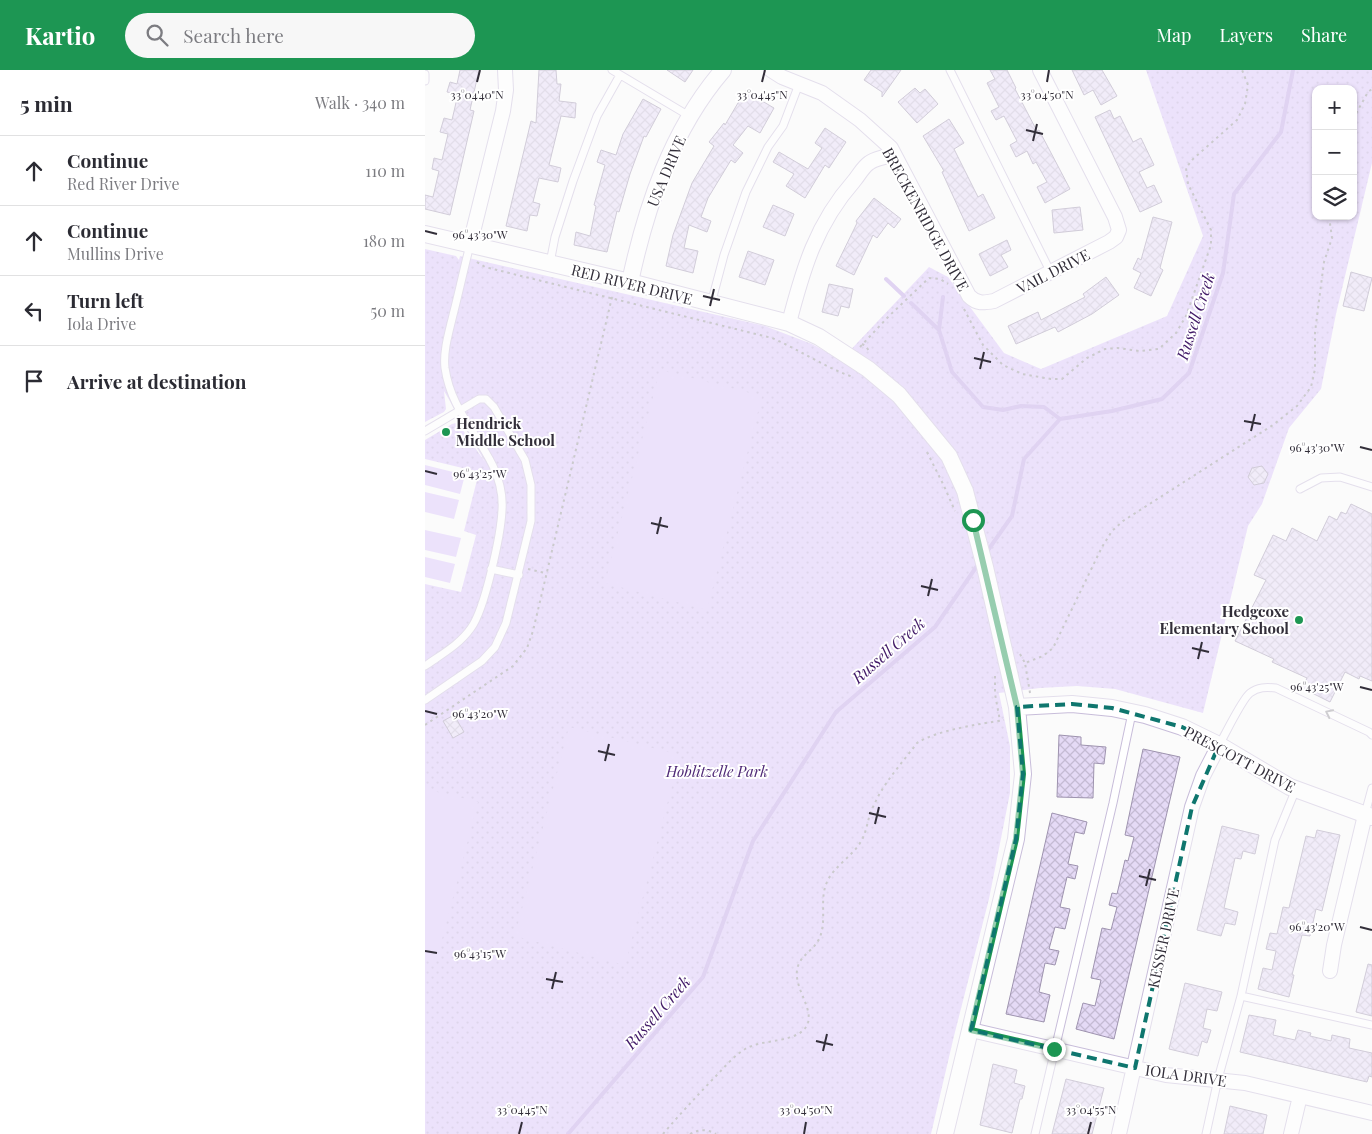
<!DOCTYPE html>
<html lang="en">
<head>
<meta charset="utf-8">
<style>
  :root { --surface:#fff; --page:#f7f7f7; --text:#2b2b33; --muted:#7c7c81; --line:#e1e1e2; --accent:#1d9653 }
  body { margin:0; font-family:"Playfair Display",serif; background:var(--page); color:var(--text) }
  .controls { position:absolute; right:15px; top:15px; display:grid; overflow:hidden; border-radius:10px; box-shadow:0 1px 4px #0004 }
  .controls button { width:45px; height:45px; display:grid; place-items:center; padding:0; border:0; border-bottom:1px solid var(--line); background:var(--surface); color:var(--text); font:25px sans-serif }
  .stop { position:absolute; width:15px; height:15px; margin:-11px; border:4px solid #1d9653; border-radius:50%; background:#fff }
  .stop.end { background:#1d9653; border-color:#fff; box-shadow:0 1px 5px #0008 }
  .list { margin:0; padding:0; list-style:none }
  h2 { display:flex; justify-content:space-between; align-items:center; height:65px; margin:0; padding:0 20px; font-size:21px }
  h2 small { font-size:16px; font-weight:400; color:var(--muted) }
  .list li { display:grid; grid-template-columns:32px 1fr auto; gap:15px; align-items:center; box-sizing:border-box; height:70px; padding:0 20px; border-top:1px solid var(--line) }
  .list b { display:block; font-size:19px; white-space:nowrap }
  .list p { margin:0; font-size:16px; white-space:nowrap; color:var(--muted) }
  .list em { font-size:16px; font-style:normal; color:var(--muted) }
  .icon { flex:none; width:28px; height:28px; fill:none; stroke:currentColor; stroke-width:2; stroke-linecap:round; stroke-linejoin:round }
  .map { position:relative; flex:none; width:947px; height:1064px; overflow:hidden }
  header { display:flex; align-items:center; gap:30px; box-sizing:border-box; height:70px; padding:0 25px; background:var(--accent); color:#fff }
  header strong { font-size:24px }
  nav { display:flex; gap:28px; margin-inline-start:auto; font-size:18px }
  .search { width:350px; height:45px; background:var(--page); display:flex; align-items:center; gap:12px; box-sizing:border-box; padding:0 18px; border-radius:28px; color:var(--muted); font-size:19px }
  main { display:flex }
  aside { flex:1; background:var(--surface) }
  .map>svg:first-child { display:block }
  .green { fill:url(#green-dots); fill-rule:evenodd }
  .pitch { fill:#dac4fb }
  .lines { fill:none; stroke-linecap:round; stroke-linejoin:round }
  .stream { stroke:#bea2e6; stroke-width:4 }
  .building { fill:url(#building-cross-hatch); stroke:#9e93af }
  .service-casing { stroke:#c8bdda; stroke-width:9 }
  .minor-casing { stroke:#c8bdda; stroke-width:16 }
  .tertiary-casing { stroke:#c8bdda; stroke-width:18 }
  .path { stroke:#908e94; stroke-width:2; stroke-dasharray:2.5 4; stroke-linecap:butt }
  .service { stroke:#fff; stroke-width:7 }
  .minor { stroke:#fff; stroke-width:14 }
  .tertiary { stroke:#fff; stroke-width:16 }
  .oneway { stroke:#98969c }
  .route { stroke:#1d9653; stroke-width:6 }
  .marked { fill:none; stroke:#0f766e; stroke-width:4; stroke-dasharray:10 6; stroke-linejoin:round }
  .ticks { fill:none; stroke:#322e39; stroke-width:2 }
  .poi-dot { fill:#1d9653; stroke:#fff; stroke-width:2 }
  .labels { text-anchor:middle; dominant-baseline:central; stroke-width:4; stroke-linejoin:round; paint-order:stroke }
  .street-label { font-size:15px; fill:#322e39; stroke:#fff }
  .poi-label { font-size:15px; font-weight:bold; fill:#322e39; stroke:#fff; text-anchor:start }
  .park-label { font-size:15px; font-style:italic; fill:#4e2876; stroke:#fff }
  .water-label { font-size:16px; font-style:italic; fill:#411967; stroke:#fff }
  .ticks-label { font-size:12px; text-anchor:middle; fill:#322e39; stroke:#fff; stroke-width:4; stroke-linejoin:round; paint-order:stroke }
</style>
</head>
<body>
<header>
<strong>Kartio</strong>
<div class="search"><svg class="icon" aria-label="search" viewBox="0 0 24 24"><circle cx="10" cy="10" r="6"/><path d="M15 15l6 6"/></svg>Search here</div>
<nav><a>Map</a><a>Layers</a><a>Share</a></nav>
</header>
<main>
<aside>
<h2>5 min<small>Walk · 340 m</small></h2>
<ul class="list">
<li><svg class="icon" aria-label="ahead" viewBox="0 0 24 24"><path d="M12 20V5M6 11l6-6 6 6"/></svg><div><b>Continue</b><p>Red River Drive</p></div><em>110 m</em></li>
<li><svg class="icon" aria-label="ahead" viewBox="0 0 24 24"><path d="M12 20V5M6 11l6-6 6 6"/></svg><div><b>Continue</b><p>Mullins Drive</p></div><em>180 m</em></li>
<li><svg class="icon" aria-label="left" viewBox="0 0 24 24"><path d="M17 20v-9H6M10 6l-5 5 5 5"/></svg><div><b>Turn left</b><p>Iola Drive</p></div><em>50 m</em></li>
<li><svg class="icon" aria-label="arrive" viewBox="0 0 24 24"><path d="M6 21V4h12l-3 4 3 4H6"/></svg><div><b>Arrive at destination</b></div></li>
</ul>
</aside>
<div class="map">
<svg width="947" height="1064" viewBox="0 0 947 1064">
  <defs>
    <pattern id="green-dots" width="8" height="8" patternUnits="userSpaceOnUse" patternTransform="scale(1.25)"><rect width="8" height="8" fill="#dac4fb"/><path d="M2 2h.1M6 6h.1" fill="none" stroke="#bca9d8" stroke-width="1.8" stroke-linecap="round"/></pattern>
    <pattern id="building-cross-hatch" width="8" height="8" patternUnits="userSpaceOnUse" patternTransform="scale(1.25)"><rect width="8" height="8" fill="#e5daf6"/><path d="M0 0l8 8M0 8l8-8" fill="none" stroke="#c5bbd4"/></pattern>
  </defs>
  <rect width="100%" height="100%" fill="#fbfbfb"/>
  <path class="green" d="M721,0H947V93L911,244L896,319L864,358L837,434L823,456L778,643L690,619L652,616L615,618L574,623L585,676V723L564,829L529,966L506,1064H0V514L36,522L51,465L39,461L54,402L0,389V370L27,354L31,353L35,356L60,392L19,321L21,339L19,342L0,352V179L31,186L34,190L35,186L340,256L387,274L416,290L504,197L523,207L579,283L616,299L742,246L778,166ZM891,19H928V146H891Z"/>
  <path class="pitch" d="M235,300L337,326L282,540L180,513Z
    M0,395L40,405L35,424L0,415Z
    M0,422L34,430L29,449L0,442Z
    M0,460L36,468L31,487L0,480Z
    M0,487L30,494L25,513L0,507Z
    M144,657L255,685L200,895L90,866Z
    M0,719L53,732L11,892L0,889Z"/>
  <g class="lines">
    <path class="stream" d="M461,209L479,226
      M518,227L514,260L527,302L558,337L578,340L596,336L619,337L635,349
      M486,233L514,260
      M561,483L587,446L599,389L635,349L687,341L737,329L764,303L798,203L809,124L856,62L868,0
      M143,1064L278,907L328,771L411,642L510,557L554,493"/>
  </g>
  <path class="building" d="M35,0H54L45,40L49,41L25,145L0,139V125L8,127L14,101L7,99L9,88L17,90L23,64L15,62L19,48L27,50L33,24L22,22L25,12L32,14Z
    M114,0H131L132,14H136L134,31L151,33L150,48L136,46L124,95L136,98L133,112L114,108L108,132L115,134L112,146L105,145L102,161L81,156L106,51L111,53Z
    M242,0H268L260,12Z
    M446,0H476L457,27V22L439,10Z
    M565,0H582L591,18L590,19L612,61L614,60L645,119L620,133L612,117L622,112L611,92L608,94L602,81L591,87L585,75L592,71L579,46L571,50L566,41L574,37L562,13L570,9Z
    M647,0H677L692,26L676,35L668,20L659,25Z
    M490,18L495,23L500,19L513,34L492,53L473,32Z
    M320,21L349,38L335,63L323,56L308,75L318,83L310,93L306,90L283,128L276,147L286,151L282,162L264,155L259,178L273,181L268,203L241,196L248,165L267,113L289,76L284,72L299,53L300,55Z
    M218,29L236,39L221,67L219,66L205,104L194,142L192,141L182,182L149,175L151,162L165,166L171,136L169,135L180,95L172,92L176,80L191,85L198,64Z
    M685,40L689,49L695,46L708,72L716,68L729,95L714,102L722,118L729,115L737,132L715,142L670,47Z
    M524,49L539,73L529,79L553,127L558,124L570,148L544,161L517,102L519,101L498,66Z
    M400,58L421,72L404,98L400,95L380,128L361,116L369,104L348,92L354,82L383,99L397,78L390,73Z
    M449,128L476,149L469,158L463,153L452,168L448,165L429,205L411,196L432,153L431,151Z
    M348,135L369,144L360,166L338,157Z
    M655,137L658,160L629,163L627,140Z
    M728,147L747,152L735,198L738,200L726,226L709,218L716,203L708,199L713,188L716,190Z
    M582,170L586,180L576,185L583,197L565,206L554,184Z
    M323,181L349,190L340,215L314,207Z
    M926,202L947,208L939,241L918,236Z
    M681,207L694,225L667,244L633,262L630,257L591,274L583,256L613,242L616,250L660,227L658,224Z
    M404,214L428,219L424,238L416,236L413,246L397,242Z
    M837,396L843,404L839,413L829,415L823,407L827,398Z
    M926,434L947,444V611L935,606L934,609L920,602L905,632L877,618L882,608L847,592L849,589L810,571L841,510L829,505L848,465L861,471L867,458L892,471L904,446L912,450L916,442L921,444Z
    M29,645L39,662L28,668L18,651Z
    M634,665L656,667V675L681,677L679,694L669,693L668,728L632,727Z
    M718,679L755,687L689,969L651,959L658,933L670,936L676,910L666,908L677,858L686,860L692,837L684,835L687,823L692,824L700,790L703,791L709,767L700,765Z
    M627,743L662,752L659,764L650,762L643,794L653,796L650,809L642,807L635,837L645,839L640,859L630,857L624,879L634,881L630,895L620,893L614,922L625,925L619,952L581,944Z
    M797,756L834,765L830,784L818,781L816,789L810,788L799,838L813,842L810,855L800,853L796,866L772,860Z
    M892,760L915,765L897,841L891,839L885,866L877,865L867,905H869L864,927L833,919L838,898L847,900L851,881L841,879L845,863L852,864L858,837L864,838L881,766L890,768Z
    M943,894L947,895V946L931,942Z
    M760,913L797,922L792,941L782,939L778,958L786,960L782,973L777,971L773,986L744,979Z
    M824,945L851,950L848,965L870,970L873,960L886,963L885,966L906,971L907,965L925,969L924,978L947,983V1007L944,1006L942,1012L815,982Z
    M568,994L592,1000L589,1013L600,1016L597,1029H595L587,1063L555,1055Z
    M641,1009L679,1018L667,1064H627Z
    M805,1036L842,1045L838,1064H799Z"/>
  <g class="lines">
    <g class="service-casing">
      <path id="service" d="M187,0L266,47
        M525,0L626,203
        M0,4V11
        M125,193L130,167L148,111L172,46L195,5
        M286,234L299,185L321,122L343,77L358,56L374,14
        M0,361L54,329H61L69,337L100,390L106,415V451L81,553L70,577L57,591L0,630
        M875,419L896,408L915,407L947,417
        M66,499L94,505
        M0,596C17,584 34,575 46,558C60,539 76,464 77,440C78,426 74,409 68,396C51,361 26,339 20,298C18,281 24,262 28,245C34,222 39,198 45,175
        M794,675C800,665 817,629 825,623C833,617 841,617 851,618L944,662L947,665
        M871,719L850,770L816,926L947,955
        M940,744L947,718
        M610,1064L688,733L707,643
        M781,1064L793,1009L816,926"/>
    </g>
    <g class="minor-casing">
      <path id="minor" d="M346,0L357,7L397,23L435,50L466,78L544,226C552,234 558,233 569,231L684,172L691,167L694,160L690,147L615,0
        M45,174L78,41L81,20L80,0
        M364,253C378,199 391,154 429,111C434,105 438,97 444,93C449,89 457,88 462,86L466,78
        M905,901L909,875L940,745
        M546,960L741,1005L820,1013L947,1043
        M694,1064L767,737L778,706L794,675
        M866,1064L875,1026"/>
    </g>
    <g class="tertiary-casing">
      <path id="tertiary" d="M0,164L205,212L364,253L394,267L443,299L474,325L524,386L540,421L560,497L592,637L598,704L591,769L520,1064
        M205,212C221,137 247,59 298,0
        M592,637L647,634L687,638L720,645L757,657L794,675L865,717L947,747"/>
    </g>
    <path class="path" d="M928,49L943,22L947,19
      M52,192L60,197L347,268C375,280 399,297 428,307
      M539,239L558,275L578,295L597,304L626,309H637L662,288L680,279L693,278L714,281L734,279L751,263L761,246L786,175V160L763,114L761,98L768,89L812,50L820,34L823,15L817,0
      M437,274L441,276L445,283
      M435,277L464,246L504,208L515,209L523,214
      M502,382L519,416L530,441
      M103,499L120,503
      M595,584L600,593
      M570,606V624L575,651
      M605,623L600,593L618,586L628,578L677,477L687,461L698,451L848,355L872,336L886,317L890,299V262L899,192L907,168L904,146
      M0,655L88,596L102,578L108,561L188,223
      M238,1064C254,1045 271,1027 289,1008C299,998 309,985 322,978C339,969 370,973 381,957C392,940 366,917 373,896C377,884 389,880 394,869C403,851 393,828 403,810C409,797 427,786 435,773C443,761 442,747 449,735C459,712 478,692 492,673C512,660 555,654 579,650
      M265,1064C274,1059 282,1059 291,1064"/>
    <use href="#service" class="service"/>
    <use href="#minor" class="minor"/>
    <use href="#tertiary" class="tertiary"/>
  </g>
  <defs><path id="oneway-chevron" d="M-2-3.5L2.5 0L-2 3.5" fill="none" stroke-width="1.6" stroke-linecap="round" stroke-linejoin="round" transform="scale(1.25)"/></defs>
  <use class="oneway" href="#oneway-chevron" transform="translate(904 643) rotate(-154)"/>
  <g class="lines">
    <path class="route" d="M548,450L592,637L598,704L591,769L546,960L629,979"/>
  </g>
  <path d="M0 0H947V1064H0ZM647,634L687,638L757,657L794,675L767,737L710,998L546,960L591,769L598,704L592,637Z" fill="#fbfbfb" fill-opacity=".55" fill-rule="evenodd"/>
  <path class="marked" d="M647,634L687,638L757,657L794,675L767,737L710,998L546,960L591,769L598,704L592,637Z"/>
  <path class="ticks" d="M52,12L55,0M337,12L340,0M622,12L624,0M601,60L618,64M608,71L612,54M0,161L12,164M278,226L295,230M285,236L289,219M549,288L566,292M555,299L559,282M819,351L836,354M826,361L830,344M935,377L947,380M0,401L12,404M226,453L243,457M232,464L236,447M496,516L513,520M503,526L507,509M767,578L784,582M773,589L777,572M935,617L947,620M0,641L12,644M173,681L190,685M180,691L184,674M444,743L461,747M450,754L454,737M714,806L731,810M721,816L725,799M935,857L947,860M0,881L12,883M121,909L138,912M127,919L131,902M391,971L408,975M398,981L402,964M94,1064L97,1052M379,1064L381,1052M663,1064L666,1052"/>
  <g class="poi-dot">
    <circle cx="21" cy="362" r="5"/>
    <circle cx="874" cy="550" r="5"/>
  </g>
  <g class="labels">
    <g class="street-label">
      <text transform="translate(241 101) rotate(-67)">USA DRIVE</text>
      <text transform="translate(501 149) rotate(61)">BRECKENRIDGE DRIVE</text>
      <text transform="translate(628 201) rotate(-27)">VAIL DRIVE</text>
      <text transform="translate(207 214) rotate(14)">RED RIVER DRIVE</text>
      <text transform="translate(815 689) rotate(28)">PRESCOTT DRIVE</text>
      <text transform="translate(738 868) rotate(-78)">KESSER DRIVE</text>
      <text transform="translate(761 1005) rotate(8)">IOLA DRIVE</text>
    </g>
    <g class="poi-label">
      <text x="31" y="353">Hendrick<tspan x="31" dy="17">Middle School</tspan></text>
      <text x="864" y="541" text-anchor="end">Hedgcoxe<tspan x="864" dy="17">Elementary School</tspan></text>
    </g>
    <g class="park-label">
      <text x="292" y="701">Hoblitzelle Park</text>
    </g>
    <g class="water-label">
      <text transform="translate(770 246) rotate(-72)">Russell Creek</text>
      <text transform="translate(463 580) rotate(-41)">Russell Creek</text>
      <text transform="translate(232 942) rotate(-49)">Russell Creek</text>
    </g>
  </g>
  <g class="ticks-label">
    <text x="52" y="29">33°04'40"N</text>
    <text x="337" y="29">33°04'45"N</text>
    <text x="622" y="29">33°04'50"N</text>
    <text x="55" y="169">96°43'30"W</text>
    <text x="892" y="382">96°43'30"W</text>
    <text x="55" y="408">96°43'25"W</text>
    <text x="892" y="621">96°43'25"W</text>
    <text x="55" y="648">96°43'20"W</text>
    <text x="892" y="861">96°43'20"W</text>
    <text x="55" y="888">96°43'15"W</text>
    <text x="97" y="1044">33°04'45"N</text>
    <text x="381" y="1044">33°04'50"N</text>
    <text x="666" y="1044">33°04'55"N</text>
  </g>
</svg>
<div class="controls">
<button>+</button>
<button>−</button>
<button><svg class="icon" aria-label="layers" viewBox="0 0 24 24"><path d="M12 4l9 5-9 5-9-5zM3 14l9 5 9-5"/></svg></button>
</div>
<div class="stop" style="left:548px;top:450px"></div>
<div class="stop end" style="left:629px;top:979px"></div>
</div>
</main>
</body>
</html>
